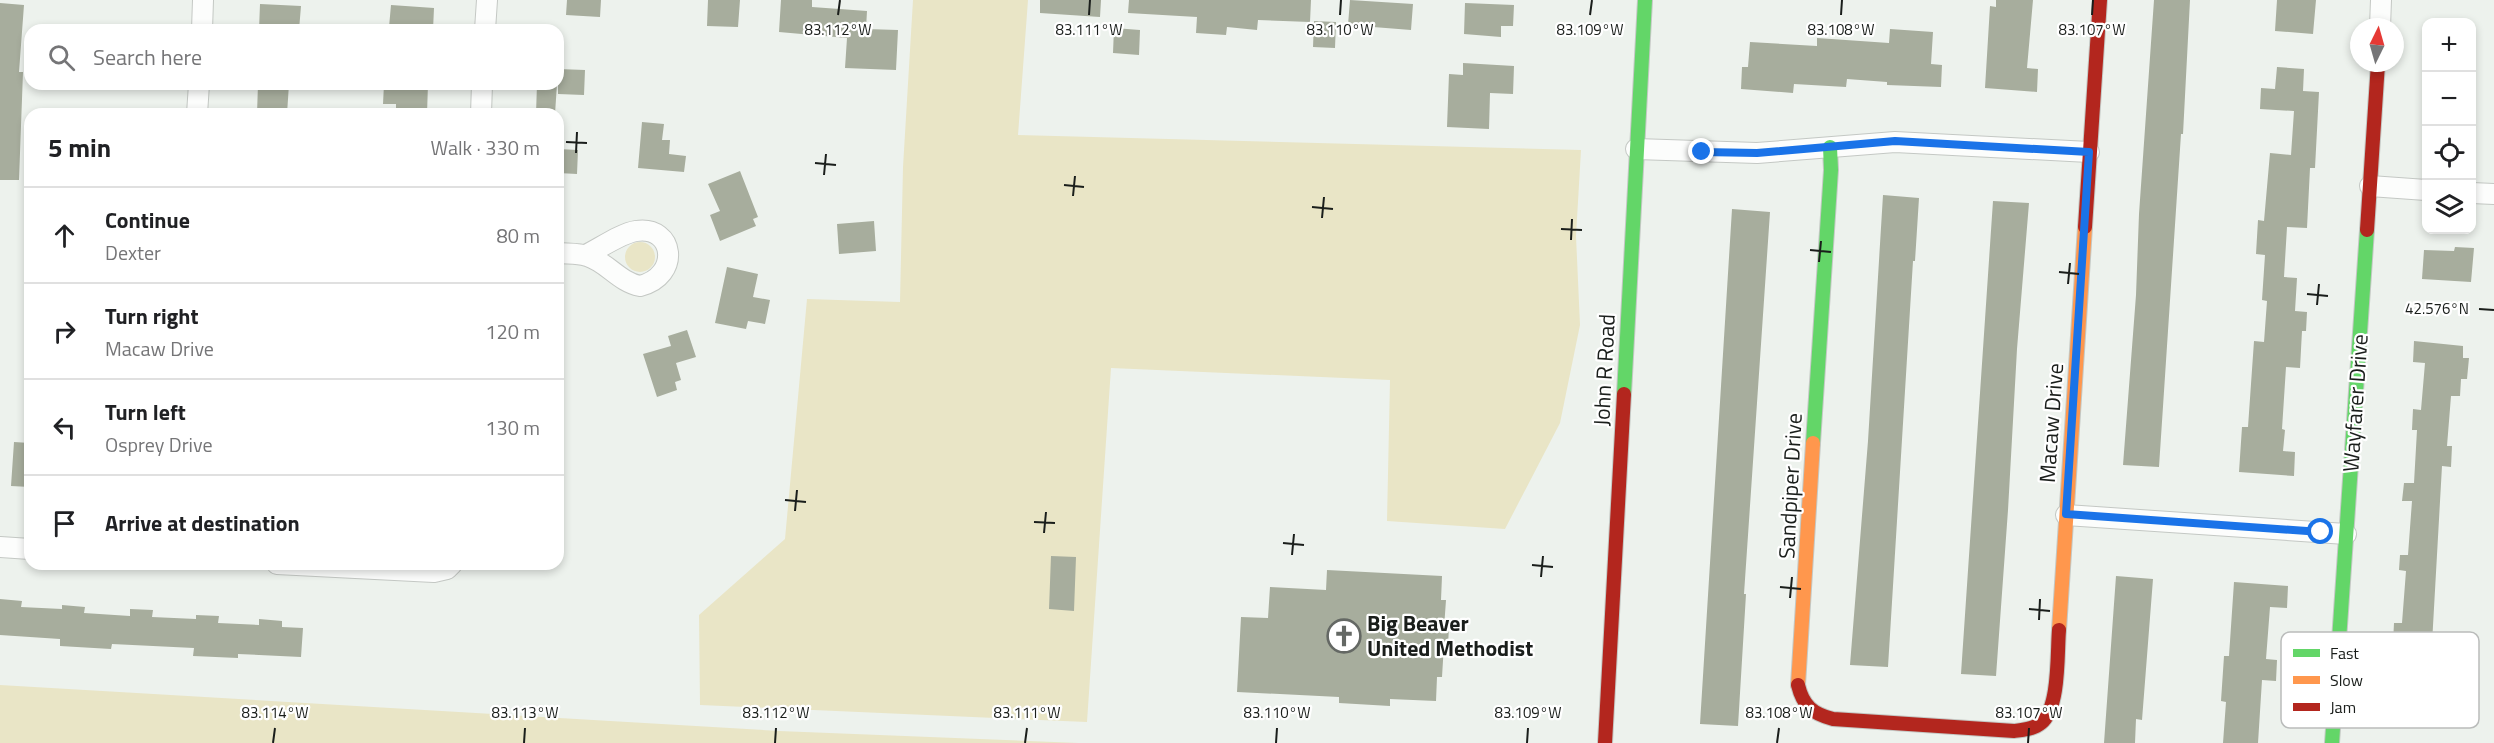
<!DOCTYPE html>
<html lang="en">
<head>
<meta charset="utf-8">
<style>
  :root { --surface:#fff; --page:#f6f6f6; --text:#202124; --muted:#757577; --line:#e0e0e0 }
  body { margin:0; font-family:"Titillium Web",sans-serif; background:var(--page); color:var(--text) }
  .controls { position:absolute; right:18px; top:18px; display:grid; overflow:hidden; border-radius:12px; box-shadow:0 3px 9px #0003 }
  .controls button { width:54px; height:54px; display:grid; place-items:center; padding:0; border:0; border-bottom:2px solid var(--line); background:var(--surface); color:var(--text); font:30px sans-serif }
  .compass { position:absolute; left:2350px; top:18px; width:54px; height:54px; border-radius:50%; background:var(--surface); box-shadow:0 3px 9px #0003; rotate:5deg }
  .stop { position:absolute; width:18px; height:18px; margin:-14px; border:4px solid #1a73e8; border-radius:50%; background:#fff }
  .stop.end { background:#1a73e8; border-color:#fff; box-shadow:0 2px 6px #0008 }
  .list { margin:0; padding:0; list-style:none }
  h2 { display:flex; justify-content:space-between; align-items:center; height:78px; margin:0; padding:0 24px; font-size:26px }
  h2 small { font-size:20px; font-weight:400; color:var(--muted) }
  .list li { display:grid; grid-template-columns:39px 1fr auto; gap:18px; align-items:center; box-sizing:border-box; height:96px; padding:0 24px; border-top:2px solid var(--line) }
  .list b { display:block; font-size:22px; white-space:nowrap }
  .list p { margin:0; font-size:20px; white-space:nowrap; color:var(--muted) }
  .list em { font-size:20px; font-style:normal; color:var(--muted) }
  .icon { flex:none; width:33px; height:33px; fill:none; stroke:currentColor; stroke-width:2; stroke-linecap:round; stroke-linejoin:round }
  .map { position:relative; flex:none; width:2494px; height:743px; overflow:hidden }
  .search { position:absolute; background:var(--surface); box-shadow:0 3px 9px #0003; left:24px; top:24px; width:540px; height:66px; display:flex; align-items:center; gap:15px; box-sizing:border-box; padding:0 21px; border-radius:18px; color:var(--muted); font-size:22px }
  .panel { position:absolute; background:var(--surface); box-shadow:0 3px 9px #0003; left:24px; top:108px; width:540px; height:462px; border-radius:18px }
  .map>svg:first-child { display:block }
  .green { fill:#e9e5c6 }
  .building { fill:#a7ad9d }
  .lines { fill:none; stroke-linecap:round; stroke-linejoin:round }
  .street-casing { stroke:#c4c8c4; stroke-width:22 }
  .fast-casing { stroke:#c4c8c4; stroke-width:16 }
  .slow-casing { stroke:#c4c8c4; stroke-width:16 }
  .jam-casing { stroke:#c4c8c4; stroke-width:16 }
  .street { stroke:#fcfdfc; stroke-width:20 }
  .fast { stroke:#63d668; stroke-width:14 }
  .slow { stroke:#ff974d; stroke-width:14 }
  .jam { stroke:#b3261e; stroke-width:14 }
  .route { stroke:#1a73e8; stroke-width:8 }
  .ticks { fill:none; stroke:#1a1e1b; stroke-width:2 }
  .labels { text-anchor:middle; dominant-baseline:central; stroke-width:4.5; stroke-linejoin:round; paint-order:stroke }
  .street-label { font-size:22px; fill:#1a1e1b; stroke:#fff }
  .poi-label { font-size:22px; font-weight:bold; fill:#1a1e1b; stroke:#fff; text-anchor:start }
  .key { fill:#fff; stroke:#babcbb; stroke-width:1.5 }
  .key-label { font-size:16px; fill:#1a1e1b }
  .ticks-label { font-size:15px; text-anchor:middle; fill:#1a1e1b; stroke:#fff; stroke-width:4.5; stroke-linejoin:round; paint-order:stroke }
</style>
</head>
<body>
<div class="map">
<svg width="2494" height="743" viewBox="0 0 2494 743">
  <rect width="100%" height="100%" fill="#edf2ed"/>
  <path class="green" d="M913,0H1028L1018,135L1581,150L1576,236L1580,325L1560,423L1505,529L1387,521L1390,380L1111,368L1087,722L700,705L699,615L785,539L807,299L900,302L903,167Z
    M625 257a15 15 0 1 1 30 0a15 15 0 1 1-30 0Z
    M0,685L779,731L1079,743H0Z"/>
  <path class="building" d="M567,0H601L600,17L566,15Z
    M708,0H740L738,27L707,26Z
    M781,0H812V7L867,11L866,29L898,30L896,70L845,68L847,38L779,32Z
    M1040,0H1101L1100,17L1040,13Z
    M1129,0H1311L1310,22L1258,20L1257,30L1227,27L1226,35L1196,33L1197,17L1128,13Z
    M1350,0L1413,4L1411,30L1348,25Z
    M1996,0H2033L2027,68L2038,69L2037,92L1985,88L1990,6L1996,7Z
    M2154,0H2190L2183,134H2181L2159,467L2123,465L2136,295L2139,214Z
    M2277,0H2316L2313,34L2275,31Z
    M0,3L24,5L19,72H23L19,180H0Z
    M1465,3L1514,5L1513,26H1501V37L1464,34Z
    M260,4L301,6L299,30H259Z
    M391,5L434,8L433,30H402V28L389,27Z
    M1314,21L1336,22L1335,48L1313,47Z
    M1114,28L1140,30L1139,55L1113,53Z
    M1890,29L1933,32L1931,64L1942,65L1941,87L1887,85V82L1847,79L1846,87L1794,84L1793,93L1741,89L1742,67H1748L1750,42L1817,46V38L1889,43Z
    M1463,63L1514,66L1513,94L1490,93L1489,129L1447,127L1449,74L1463,75Z
    M2277,67L2304,69L2303,91L2319,92L2315,168H2310L2307,228L2287,227L2284,277L2297,278L2295,311L2307,312L2306,331H2302L2300,368L2286,367L2282,429L2285,430L2283,451L2295,452L2294,476L2239,472L2242,427H2248L2254,341L2264,342L2267,301L2262,300L2265,255L2256,254L2258,220L2264,221L2270,153L2291,155L2294,111L2260,109L2261,88L2275,89Z
    M558,69L585,70L584,95L558,94Z
    M258,84H289L287,114H257Z
    M384,84H428L427,114L396,112V104H383Z
    M537,84H557L555,114H536Z
    M642,122L664,124L662,140H670L669,154L686,156L684,172L638,168Z
    M558,149L578,150L577,174L558,173Z
    M740,171L758,217L753,219L756,226L720,241L710,215L720,211L708,184Z
    M1883,195L1919,198L1915,261H1913L1888,667L1850,665L1868,441Z
    M1993,201L2029,203L2017,349L2008,510L1996,676L1961,674Z
    M1732,209L1770,212L1744,594H1746L1738,726L1700,724Z
    M874,221L876,251L839,254L837,224Z
    M2455,247L2474,248L2471,282L2422,279L2424,250L2454,251Z
    M727,267L758,274L753,297L770,300L765,324L748,321L746,329L715,323Z
    M687,330L696,357L676,363L681,380L675,382L677,390L657,397L643,354L671,346L668,336Z
    M2414,341L2463,346V358H2469L2467,379H2461L2460,396H2451L2447,446H2452L2451,467L2442,466L2430,679L2399,677L2402,643H2393L2394,623H2402L2406,571L2399,570L2400,555H2408L2412,501H2402L2404,483H2414L2417,430H2412L2413,409L2421,410L2425,363L2413,362Z
    M14,442L30,443V487L11,486Z
    M1051,556L1076,557L1074,611L1049,609Z
    M1327,570L1442,576L1441,600H1446L1444,628H1449L1448,644H1444L1442,677H1437L1436,701L1390,699V706L1339,703V697L1237,692L1241,617L1268,618L1270,587L1326,590Z
    M2116,576L2153,579L2142,720L2136,719L2135,743H2104Z
    M2234,582L2288,586L2287,608L2270,607L2266,659L2277,660L2276,681L2262,680L2258,743H2223L2226,702L2221,701L2224,656H2229Z
    M0,599L22,601L21,607L62,609V605L85,607L84,613L130,616V609L153,610L152,617L196,619V615L219,616L218,623L259,625V619L282,621V627L303,628L301,657L238,654V658L193,656L194,648L112,644L111,649L60,646V639L0,635Z"/>
  <g class="lines">
    <g class="street-casing">
      <path id="street" d="M2380,27L2381,0
        M202,30L203,0
        M485,30L487,0
        M197,114L199,84
        M481,114L482,84
        M1636,149L1757,153L1895,142L2089,152
        M2370,186L2426,190
        M2472,193L2494,194
        M558,253C567,254 578,253 587,256C607,262 619,282 640,286C681,276 675,225 636,231C622,233 600,248 586,255
        M2066,515L2346,534
        M0,547L30,549
        M277,564L434,572L447,569L452,564"/>
    </g>
    <g class="fast-casing">
      <path id="fast" d="M1624,394L1645,0
        M1813,443L1831,170L1830,147
        M2332,743L2367,230"/>
    </g>
    <g class="slow-casing">
      <path id="slow" d="M2059,630L2085,227
        M1798,685L1813,443"/>
    </g>
    <g class="jam-casing">
      <path id="jam" d="M2085,227L2100,0
        M2367,230L2378,63
        M1798,685C1803,706 1813,714 1833,719L2014,731C2023,730 2034,729 2041,723C2060,708 2057,652 2059,630
        M1605,743L1624,394"/>
    </g>
    <use href="#street" class="street"/>
    <use href="#fast" class="fast"/>
    <use href="#slow" class="slow"/>
    <use href="#jam" class="jam"/>
  </g>
  <g class="lines">
    <path class="route" d="M1702,152L1757,153L1895,141L2089,152L2066,514L2321,532"/>
  </g>
  <path class="ticks" d="M838,15L840,0M1089,15L1090,0M1340,15L1341,0M1590,15L1592,0M1841,15L1842,0M2092,15L2093,0M566,142L587,143M576,153L577,132M815,163L836,165M824,175L826,154M1064,185L1084,187M1073,196L1075,176M1312,207L1333,209M1322,218L1324,197M1561,229L1582,230M1571,240L1572,219M1810,250L1831,252M1819,262L1821,241M2059,272L2079,274M2068,284L2070,263M2307,294L2328,296M2317,305L2319,284M2479,309L2494,310M785,500L806,502M795,511L797,490M1034,522L1055,523M1044,533L1046,512M1283,543L1304,545M1292,555L1294,534M1532,565L1553,567M1541,577L1543,556M1780,587L1801,589M1790,598L1792,577M2029,609L2050,611M2039,620L2040,599M273,743L275,728M524,743L525,728M775,743L776,728M1025,743L1027,728M1276,743L1277,728M1527,743L1528,728M1777,743L1779,728M2028,743L2029,728"/>
  <defs>
    <g id="church-ring" transform="scale(1.725)"><circle r="9.5" fill="#fff" stroke="#646864" stroke-width="1.5"/><path d="M-1.2-6h2.4v3.5h3.3v2.4h-3.3V6h-2.4V-.1h-3.3v-2.4h3.3Z" fill="#646864"/></g>
  </defs>
  <g fill-rule="evenodd">
    <use href="#church-ring" x="1344" y="636"/>
  </g>
  <g class="labels">
    <g class="street-label">
      <text transform="translate(1604 370) rotate(-87)">John R Road</text>
      <text transform="translate(2355 403) rotate(-86)">Wayfarer Drive</text>
      <text transform="translate(2051 423) rotate(-86)">Macaw Drive</text>
      <text transform="translate(1790 486) rotate(-87)">Sandpiper Drive</text>
    </g>
    <g class="poi-label">
      <text x="1367" y="623">Big Beaver<tspan x="1367" dy="25">United Methodist</tspan></text>
    </g>
  </g>
  <rect x="2281" y="632" width="198" height="96" rx="9" class="key"/>
  <rect x="2293" y="649" width="27" height="8" fill="#63d668"/>
  <rect x="2293" y="676" width="27" height="8" fill="#ff974d"/>
  <rect x="2293" y="703" width="27" height="8" fill="#b3261e"/>
  <g class="key-label">
    <text x="2330" y="659">Fast</text>
    <text x="2330" y="686">Slow</text>
    <text x="2330" y="713">Jam</text>
  </g>
  <g class="ticks-label">
    <text x="838" y="35">83.112°W</text>
    <text x="1089" y="35">83.111°W</text>
    <text x="1340" y="35">83.110°W</text>
    <text x="1590" y="35">83.109°W</text>
    <text x="1841" y="35">83.108°W</text>
    <text x="2092" y="35">83.107°W</text>
    <text x="2437" y="314">42.576°N</text>
    <text x="275" y="718">83.114°W</text>
    <text x="525" y="718">83.113°W</text>
    <text x="776" y="718">83.112°W</text>
    <text x="1027" y="718">83.111°W</text>
    <text x="1277" y="718">83.110°W</text>
    <text x="1528" y="718">83.109°W</text>
    <text x="1779" y="718">83.108°W</text>
    <text x="2029" y="718">83.107°W</text>
  </g>
</svg>
<div class="controls">
<button>+</button>
<button>−</button>
<button><svg class="icon" aria-label="locate" viewBox="0 0 24 24"><circle cx="12" cy="12" r="6"/><path d="M12 2v4M12 18v4M2 12h4M18 12h4"/></svg></button>
<button><svg class="icon" aria-label="layers" viewBox="0 0 24 24"><path d="M12 4l9 5-9 5-9-5zM3 14l9 5 9-5"/></svg></button>
</div>
<svg class="compass" viewBox="-18 -18 36 36"><path d="M0-13l5 13h-10z" fill="#e53935"/><path d="M0 13l5-13h-10z" fill="#757577"/></svg>
<div class="stop" style="left:2321px;top:532px"></div>
<div class="stop end" style="left:1702px;top:152px"></div>
<div class="search"><svg class="icon" aria-label="search" viewBox="0 0 24 24"><circle cx="10" cy="10" r="6"/><path d="M15 15l6 6"/></svg>Search here</div>
<section class="panel">
<h2>5 min<small>Walk · 330 m</small></h2>
<ul class="list">
<li><svg class="icon" aria-label="ahead" viewBox="0 0 24 24"><path d="M12 20V5M6 11l6-6 6 6"/></svg><div><b>Continue</b><p>Dexter</p></div><em>80 m</em></li>
<li><svg class="icon" aria-label="right" viewBox="0 0 24 24"><path d="M7 20v-9h11M14 6l5 5-5 5"/></svg><div><b>Turn right</b><p>Macaw Drive</p></div><em>120 m</em></li>
<li><svg class="icon" aria-label="left" viewBox="0 0 24 24"><path d="M17 20v-9H6M10 6l-5 5 5 5"/></svg><div><b>Turn left</b><p>Osprey Drive</p></div><em>130 m</em></li>
<li><svg class="icon" aria-label="arrive" viewBox="0 0 24 24"><path d="M6 21V4h12l-3 4 3 4H6"/></svg><div><b>Arrive at destination</b></div></li>
</ul>
</section>
</div>
</body>
</html>
